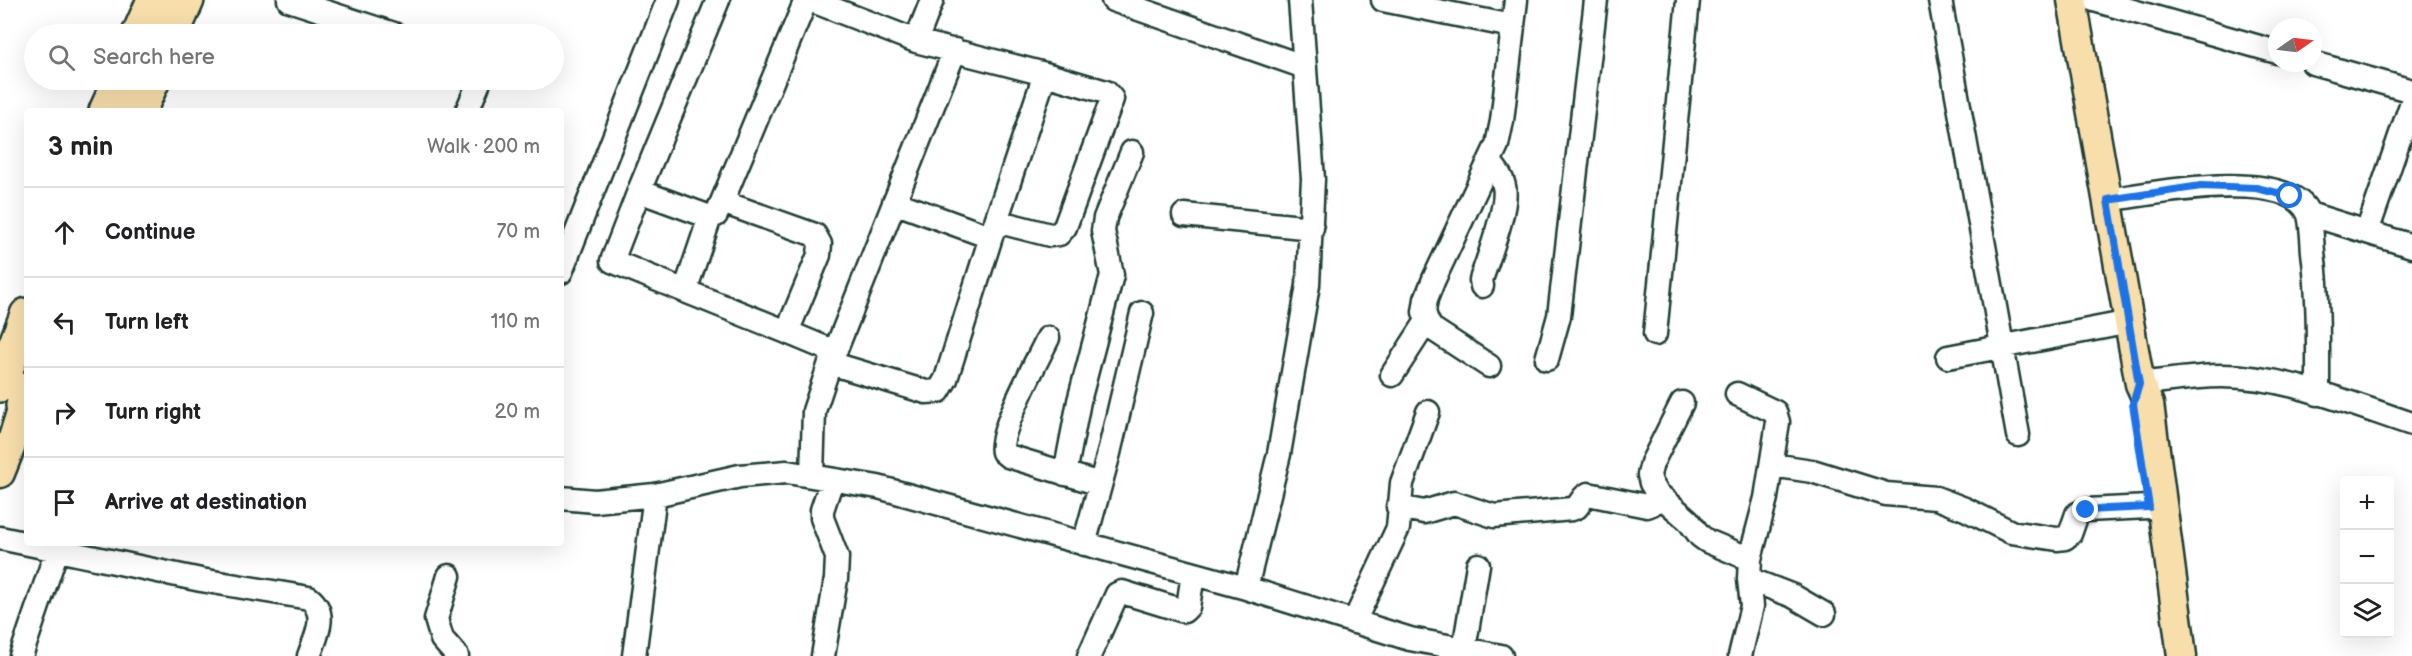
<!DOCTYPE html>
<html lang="en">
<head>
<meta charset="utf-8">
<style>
  :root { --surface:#fff; --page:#f2f2f2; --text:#202124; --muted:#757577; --line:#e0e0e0 }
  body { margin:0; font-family:"Balsamiq Sans",sans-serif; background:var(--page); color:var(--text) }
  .controls { position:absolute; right:18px; bottom:18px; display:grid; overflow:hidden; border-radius:6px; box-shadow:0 6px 24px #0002 }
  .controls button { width:54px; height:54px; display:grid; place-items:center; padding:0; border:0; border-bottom:2px solid var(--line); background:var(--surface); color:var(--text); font:30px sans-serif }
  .compass { position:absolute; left:2268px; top:18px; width:54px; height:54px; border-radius:50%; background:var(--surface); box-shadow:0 6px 24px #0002; rotate:76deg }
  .stop { position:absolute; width:18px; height:18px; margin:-14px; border:4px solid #1a73e8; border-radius:50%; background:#fff }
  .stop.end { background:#1a73e8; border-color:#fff; box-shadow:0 2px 6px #0008 }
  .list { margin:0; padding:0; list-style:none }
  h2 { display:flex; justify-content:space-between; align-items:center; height:78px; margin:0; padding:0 24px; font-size:26px }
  h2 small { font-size:20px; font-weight:400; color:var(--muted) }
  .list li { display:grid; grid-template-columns:39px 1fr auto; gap:18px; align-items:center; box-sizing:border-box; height:90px; padding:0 24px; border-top:2px solid var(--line) }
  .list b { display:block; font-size:22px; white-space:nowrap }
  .list em { font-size:20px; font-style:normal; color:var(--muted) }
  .icon { flex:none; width:33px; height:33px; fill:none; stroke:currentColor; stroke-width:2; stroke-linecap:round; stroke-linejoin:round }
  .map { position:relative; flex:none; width:2412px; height:656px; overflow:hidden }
  .search { position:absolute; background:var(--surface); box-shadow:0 6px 24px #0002; left:24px; top:24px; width:540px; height:66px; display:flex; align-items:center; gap:15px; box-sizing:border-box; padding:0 21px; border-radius:33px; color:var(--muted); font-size:22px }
  .panel { position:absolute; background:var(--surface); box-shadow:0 6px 24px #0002; left:24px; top:108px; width:540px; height:438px; border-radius:6px }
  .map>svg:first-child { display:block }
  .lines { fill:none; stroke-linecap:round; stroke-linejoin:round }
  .minor-casing { stroke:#1f3d34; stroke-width:27 }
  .major-casing { stroke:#1f3d34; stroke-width:33 }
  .highway-casing { stroke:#1f3d34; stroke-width:38 }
  .minor { stroke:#fff; stroke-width:22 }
  .major { stroke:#f8deab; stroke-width:28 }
  .highway { stroke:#f8deab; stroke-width:33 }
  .route { stroke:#1a73e8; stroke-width:8 }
</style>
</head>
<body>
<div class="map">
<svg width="2412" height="656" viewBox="0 0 2412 656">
  <rect width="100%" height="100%" fill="#fff"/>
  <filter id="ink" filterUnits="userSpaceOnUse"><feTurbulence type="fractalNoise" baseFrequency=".0167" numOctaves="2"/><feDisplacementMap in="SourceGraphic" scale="12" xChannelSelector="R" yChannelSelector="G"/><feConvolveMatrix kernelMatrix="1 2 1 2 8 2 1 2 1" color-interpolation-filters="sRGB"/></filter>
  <g filter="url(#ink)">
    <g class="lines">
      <g class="minor-casing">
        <path id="minor" d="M289,0L394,34
          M718,0L639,191L710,217L716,215L722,202L806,0
          M810,0L916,41L932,0
          M1113,0L1305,67
          M1383,0L1512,26
          M1940,0L2018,435
          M2094,0L2277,52
          M916,41L1045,74L996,221L1050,235L1059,234L1065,227L1112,99L1106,92L1045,74
          M2313,63L2412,91
          M467,111L480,80
          M639,191L612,261L685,291
          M2108,200C2147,194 2291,165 2309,215C2312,226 2312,241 2313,252C2319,299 2318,346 2318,394
          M894,202L990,237
          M2309,214L2367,232L2412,102
          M1184,215L1312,228
          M710,217L685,291L787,332L819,255L820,244L815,235L722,202
          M2367,232L2412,246
          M561,272L668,0
          M1482,286L1481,280C1488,258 1509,206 1504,186C1502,176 1496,170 1490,162
          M787,332L835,352L830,363
          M1655,334L1688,0
          M1048,338C1038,359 997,434 1003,452L1008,456L1100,484
          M835,352L955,50
          M1948,357L2130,322
          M1547,359L1559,316L1596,0
          M1489,366L1431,328L1427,321L1424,312L1426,299L1434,279L1497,145L1502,121L1516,0
          M1392,375L1427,321
          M2140,384C2166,381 2195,376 2222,376C2286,376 2351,404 2412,424
          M1737,394L1775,412L1778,422L1766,498L1750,559L1749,579L1752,606L1740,656
          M1682,403L1652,463L1649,475L1651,483L1657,493L1688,520L1700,536L1707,541L1750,559
          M1772,465L1812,471L1886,494L1936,498L1965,509L2011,532L2057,539L2065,538L2070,534L2077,514L2086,510L2149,507
          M1065,474L1079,401L1112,275L1103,231L1105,218L1132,152
          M812,476L814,411L830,363L926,392L939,391L946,379L996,221
          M561,498L595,501L655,495L740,476L787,472L878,487L1246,588L1410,639L1501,656
          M1398,507L1424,512L1454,503L1494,516L1572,509L1577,507L1584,497L1588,494L1647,506L1652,504L1657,493
          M0,538L201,580L309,598C329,614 316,636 309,656
          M1084,544L1109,453L1142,313
          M449,576L436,619L442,639L457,656
          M1749,579L1793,596L1824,614
          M1246,588L1279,454L1308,285L1313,179L1300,0
          M1354,622L1398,528L1402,483L1428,412
          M1464,649L1478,565
          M21,656L57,550
          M634,656L655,495
          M823,656L836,579L837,557L822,518V510L832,480
          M1089,656L1117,594L1122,592L1184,611L1188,607L1193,574"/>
      </g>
      <g class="major-casing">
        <path id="major" d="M2072,0L2140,384L2149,404L2182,656
          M0,473L10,448L23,406"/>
      </g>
      <g class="highway-casing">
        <path id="highway" d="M139,34L154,0
          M172,34L187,0
          M106,111L120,80
          M139,111L153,80
          M0,385L27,315
          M27,389L23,406L27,415"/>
      </g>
      <use href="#minor" class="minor"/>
      <use href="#major" class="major"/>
      <use href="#highway" class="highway"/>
    </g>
  </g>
  <g class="lines" filter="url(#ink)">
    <path class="route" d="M2086,510L2149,507L2133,404L2139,384L2108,200L2201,186L2256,188L2290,196"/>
  </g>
</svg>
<div class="controls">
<button>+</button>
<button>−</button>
<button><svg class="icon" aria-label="layers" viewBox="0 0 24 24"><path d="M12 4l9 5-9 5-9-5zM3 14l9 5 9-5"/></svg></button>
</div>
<svg class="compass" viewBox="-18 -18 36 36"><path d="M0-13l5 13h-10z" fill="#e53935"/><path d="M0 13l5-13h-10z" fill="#757577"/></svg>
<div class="stop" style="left:2290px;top:196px"></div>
<div class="stop end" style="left:2086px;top:510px"></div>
<div class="search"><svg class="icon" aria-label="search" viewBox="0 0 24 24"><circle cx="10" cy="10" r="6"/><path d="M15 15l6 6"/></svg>Search here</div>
<section class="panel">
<h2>3 min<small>Walk · 200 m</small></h2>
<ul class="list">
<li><svg class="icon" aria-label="ahead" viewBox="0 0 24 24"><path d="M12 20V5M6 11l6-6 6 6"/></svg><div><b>Continue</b></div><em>70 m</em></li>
<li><svg class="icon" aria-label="left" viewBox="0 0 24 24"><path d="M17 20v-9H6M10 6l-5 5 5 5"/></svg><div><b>Turn left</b></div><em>110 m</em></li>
<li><svg class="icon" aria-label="right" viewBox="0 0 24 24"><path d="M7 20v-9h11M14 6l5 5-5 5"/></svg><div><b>Turn right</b></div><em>20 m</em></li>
<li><svg class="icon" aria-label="arrive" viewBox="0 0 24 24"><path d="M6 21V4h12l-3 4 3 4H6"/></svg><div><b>Arrive at destination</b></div></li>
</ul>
</section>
</div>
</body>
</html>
